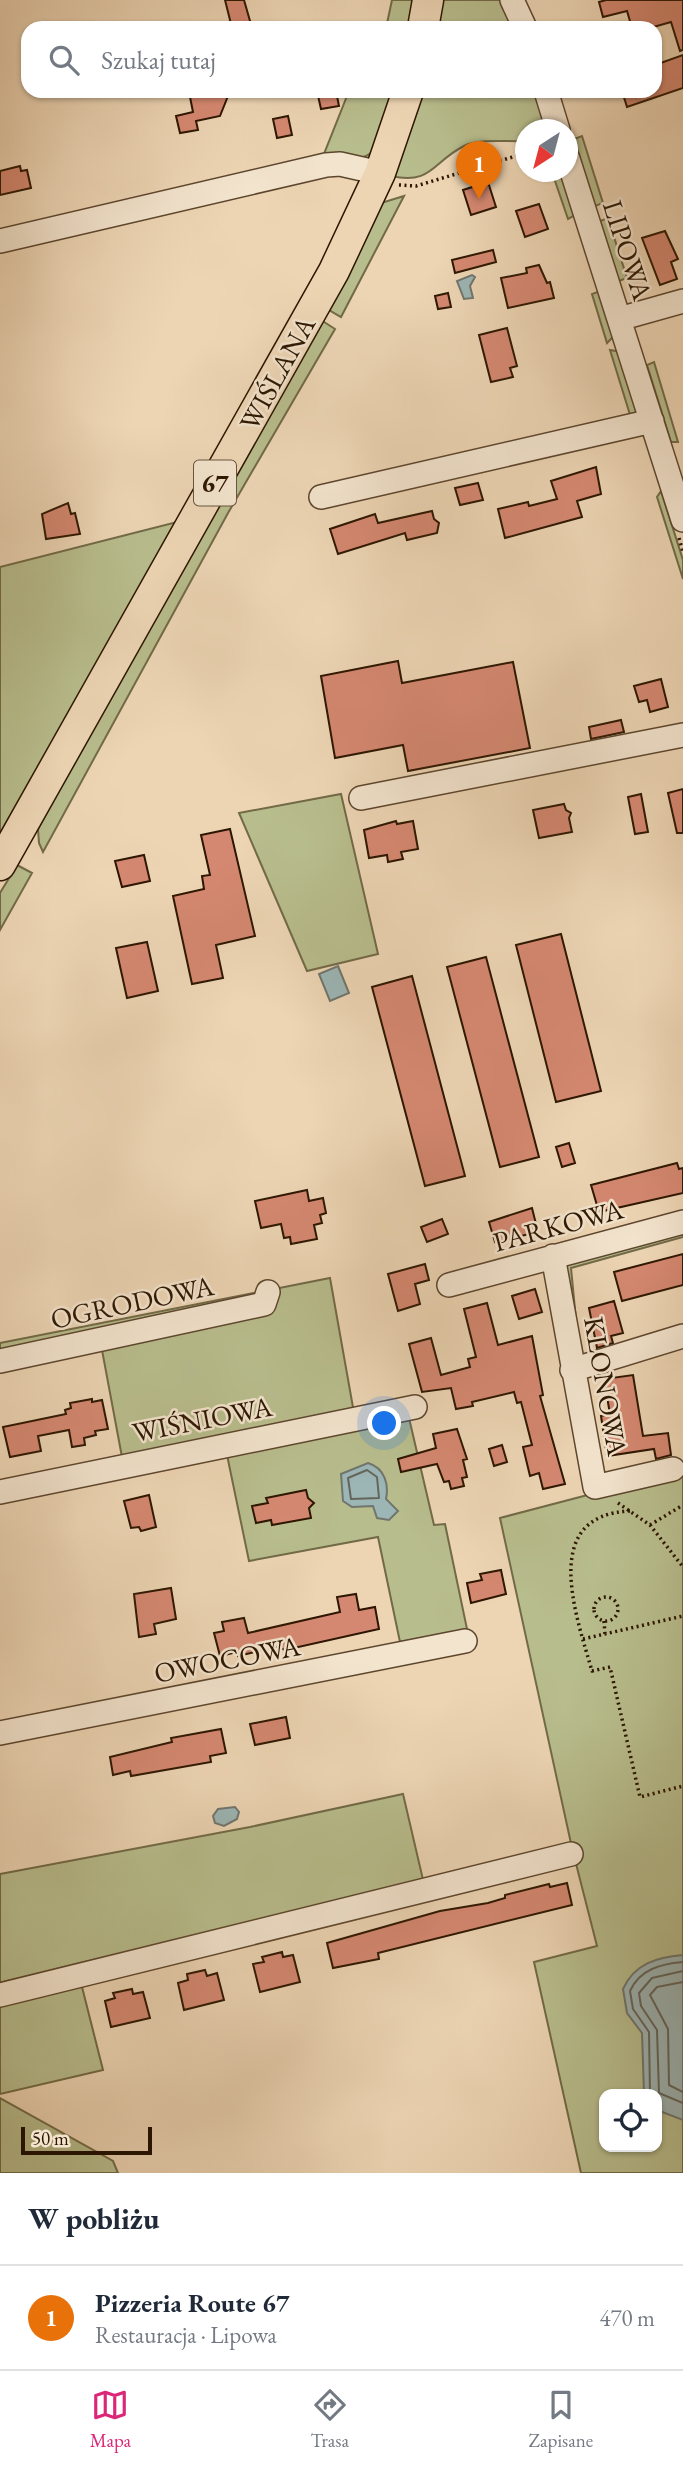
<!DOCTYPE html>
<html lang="pl">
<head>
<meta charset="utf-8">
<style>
  :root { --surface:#fff; --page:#f2f2f3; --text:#1f2937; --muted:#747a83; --line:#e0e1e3; --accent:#db2777 }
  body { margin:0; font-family:"EB Garamond",serif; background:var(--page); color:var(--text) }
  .controls { position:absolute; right:21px; bottom:21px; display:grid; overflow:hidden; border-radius:14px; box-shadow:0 2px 5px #0004 }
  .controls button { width:63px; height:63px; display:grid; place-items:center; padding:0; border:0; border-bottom:2px solid var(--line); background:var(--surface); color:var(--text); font:35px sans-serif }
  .compass { position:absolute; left:515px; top:119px; width:63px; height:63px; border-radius:50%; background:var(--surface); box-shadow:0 2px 5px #0004; rotate:216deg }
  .scale { position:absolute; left:21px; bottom:18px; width:131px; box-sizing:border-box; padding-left:7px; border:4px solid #2d1601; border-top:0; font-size:19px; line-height:24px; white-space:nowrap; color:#2d1601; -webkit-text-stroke:5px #f3e4ce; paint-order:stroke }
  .you { position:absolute; left:385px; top:1424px; width:24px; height:24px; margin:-18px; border:5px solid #fff; border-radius:50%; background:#1a73e8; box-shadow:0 0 0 10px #1a73e833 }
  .badge { display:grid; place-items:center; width:46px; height:46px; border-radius:50%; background:var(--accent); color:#fff; font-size:23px; font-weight:700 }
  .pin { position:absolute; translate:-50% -58px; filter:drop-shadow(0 2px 4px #0008) }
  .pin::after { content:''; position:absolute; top:37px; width:24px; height:21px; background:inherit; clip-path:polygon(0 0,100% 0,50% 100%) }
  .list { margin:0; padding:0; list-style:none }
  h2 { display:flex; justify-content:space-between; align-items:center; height:91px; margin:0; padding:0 28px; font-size:30px }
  h2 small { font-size:23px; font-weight:400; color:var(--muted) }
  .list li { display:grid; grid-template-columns:46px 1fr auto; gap:21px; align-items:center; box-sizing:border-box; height:105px; padding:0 28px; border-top:2px solid var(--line) }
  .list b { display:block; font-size:26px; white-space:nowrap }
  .list p { margin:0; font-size:23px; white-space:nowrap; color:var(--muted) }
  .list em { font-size:23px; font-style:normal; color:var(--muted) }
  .icon { flex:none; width:38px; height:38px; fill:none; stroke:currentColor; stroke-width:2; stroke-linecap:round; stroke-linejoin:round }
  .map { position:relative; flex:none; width:683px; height:2173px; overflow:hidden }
  .search { position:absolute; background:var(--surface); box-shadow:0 2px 5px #0004; left:21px; right:21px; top:21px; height:77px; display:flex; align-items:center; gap:18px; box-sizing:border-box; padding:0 24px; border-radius:21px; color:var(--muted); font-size:26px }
  .sheet { height:196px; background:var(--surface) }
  nav { display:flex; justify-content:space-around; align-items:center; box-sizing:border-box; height:98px; border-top:2px solid var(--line); background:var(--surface); font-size:19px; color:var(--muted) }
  nav a { display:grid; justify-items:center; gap:4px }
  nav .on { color:var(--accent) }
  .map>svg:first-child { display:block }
  .green { fill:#b8bd8d; stroke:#726a47; stroke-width:2; fill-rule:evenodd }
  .water { fill:#9cb6b6; stroke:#70766e; stroke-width:2 }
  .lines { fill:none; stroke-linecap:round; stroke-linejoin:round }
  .shore { stroke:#64665c; stroke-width:2 }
  .building { fill:#d58871; stroke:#2d1601; stroke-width:2 }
  .minor-casing { stroke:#5d462e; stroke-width:26 }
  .major-casing { stroke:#2d1601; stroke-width:33 }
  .path { stroke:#2d1601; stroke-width:3.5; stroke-dasharray:2 3.5; stroke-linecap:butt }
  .minor { stroke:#f3e4ce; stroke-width:23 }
  .major { stroke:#edd5b4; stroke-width:30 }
  .labels { text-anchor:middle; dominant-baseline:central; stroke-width:5; stroke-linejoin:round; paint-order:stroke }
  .shield { fill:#f3e4ce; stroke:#68543e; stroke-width:2 }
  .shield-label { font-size:26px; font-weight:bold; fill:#2d1601 }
  .street-label { font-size:28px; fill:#2d1601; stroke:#f3e4ce }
</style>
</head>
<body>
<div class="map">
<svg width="683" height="2173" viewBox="0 0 683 2173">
  <rect width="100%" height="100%" fill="#edd5b4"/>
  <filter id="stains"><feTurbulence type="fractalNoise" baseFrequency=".00286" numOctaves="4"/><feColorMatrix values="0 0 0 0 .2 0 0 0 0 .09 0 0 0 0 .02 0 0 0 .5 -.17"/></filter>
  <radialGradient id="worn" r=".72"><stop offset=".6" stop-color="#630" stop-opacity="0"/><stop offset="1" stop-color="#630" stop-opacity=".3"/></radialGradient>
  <path class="green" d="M392,0H417L413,28H386Z
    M441,0H504L514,28H435Z
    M349,91H396C390,111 385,158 357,158C346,158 334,155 324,154Z
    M420,91H534L546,129L526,130L525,141C509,142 479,138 464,146C432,162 432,185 391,176Z
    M582,136L603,203L595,206L574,139Z
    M552,172H564L578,213L568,219Z
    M404,196L341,317L329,310L381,203Z
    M608,218L627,278L619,281L600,221Z
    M603,290L616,334L607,343L592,294Z
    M321,320L335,329L228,513L43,852L39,843L38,829L105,703Z
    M610,350L622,352L638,412L631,418Z
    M654,362L678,442H671L647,365Z
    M661,491L683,560V579L657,497Z
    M177,522L0,842V567Z
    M341,794L378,954L307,971L239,813Z
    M17,865L32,873L0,930V893Z
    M683,1231V1237L571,1268L577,1330L565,1266L568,1262Z
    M330,1278L354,1413L122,1457L102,1350L0,1370V1343Z
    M409,1418L434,1525L445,1524L467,1629L400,1642L378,1537L249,1561L227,1455Z
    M683,1470V2173H581L534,1962L597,1946L572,1848L500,1518ZM604,2094H657V2147H604Z
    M403,1794L424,1884L0,1991V1874L250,1827Z
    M81,1983L103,2070L0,2094V2001Z
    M0,2098L113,2161L118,2173H0Z"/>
  <path class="water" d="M472,275L475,277L470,286L473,298L464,299L457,281Z
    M338,966L349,993L330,1001L319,974Z
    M368,1463C385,1468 389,1485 386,1499L398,1511L389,1520L377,1518L373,1506L352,1507L343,1501L341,1474Z
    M235,1807L239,1812L237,1819L224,1826L215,1823L213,1816L218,1809Z
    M683,1955V2120L657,2110V2094H644L642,2033L627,2013L623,1989C634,1964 657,1957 683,1955Z"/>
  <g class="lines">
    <path class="shore" d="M367,1470L377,1477L379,1498L351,1499L348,1478Z
      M683,1971L652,1978L639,1993L641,2006L657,2030L659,2093L683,2103
      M683,1982L657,1987L650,1995L668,2029L669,2085L683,2092
      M650,2094L649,2032L633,2009L630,1991C640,1969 661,1964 683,1962"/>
  </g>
  <path class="building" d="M225,0H244L252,28H232Z
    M606,0H683V50L680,51L671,22L650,28H632L627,11L603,17L599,2Z
    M683,55V88L627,107L622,91H655V65Z
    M217,91H230L220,116L196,121L198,130L180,133L176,116L193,112L190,97Z
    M317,91H336L339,106L321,109Z
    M288,116L292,135L277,138L273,119Z
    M20,166L21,171L27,170L31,188L0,195V171Z
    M488,182L496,207L471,215L463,190Z
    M539,204L548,229L525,237L516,211Z
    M665,231L678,259L671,262L677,279L660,285L642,238Z
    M493,250L496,262L455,273L452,260Z
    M539,265L547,283L550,282L554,298L508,308L501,278L527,273L526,268Z
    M448,293L451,307L438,309L435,296Z
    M507,328L517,366L510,368L513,377L491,382L479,335Z
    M596,467L601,494L577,501L582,517L505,538L498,509L528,502L529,506L557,499L551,481Z
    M478,483L483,500L460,505L455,488Z
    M68,503L71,514L75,513L80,534L46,539L42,514Z
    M432,511L434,519L439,523L437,533L407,540L405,533L338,554L330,529L375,514L378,523Z
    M398,661L402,683L513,662L530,748L408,771L403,745L335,758L321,676Z
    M661,679L668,707L650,712L647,700L639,702L634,686Z
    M621,720L624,732L591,739L589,727Z
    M683,789V833H677L668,793Z
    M641,794L648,832L635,834L628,797Z
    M564,804L566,810L571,813L569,818L572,832L539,838L533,810Z
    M396,821L397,824L413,821L418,849L401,852L403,859L388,862L387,855L369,858L364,830Z
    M230,829L255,936L216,945L223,978L192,984L173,896L204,889L202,876L210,875L201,835Z
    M144,855L150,881L122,887L115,861Z
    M561,934L601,1091L556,1102L516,945Z
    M147,942L158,991L127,998L116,948Z
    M486,957L539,1157L500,1167L447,967Z
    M412,976L465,1176L425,1186L372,987Z
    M569,1143L575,1163L562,1167L556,1147Z
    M677,1163L679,1169L683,1168V1193L599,1212L591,1185Z
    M307,1190L309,1201L323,1198L326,1213L320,1215L322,1223L314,1225L317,1239L291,1244L290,1237L284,1238L281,1224L261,1228L255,1201Z
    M532,1208L538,1232L495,1242L489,1222Z
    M442,1219L448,1234L427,1242L421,1227Z
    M683,1254V1285L622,1301L614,1272Z
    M425,1264L429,1280L415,1284L420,1304L398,1311L388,1274Z
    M535,1289L542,1312L519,1319L512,1296Z
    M614,1301L623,1333L611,1336L613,1343L597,1348L589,1308Z
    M487,1303L498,1345L532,1336L543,1395L540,1396L565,1484L543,1489L539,1473L530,1476L523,1447L532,1445L521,1402L517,1403L514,1392L472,1402L473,1406L456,1409L451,1388L422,1392L409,1344L431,1338L441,1375L470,1367L468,1359L476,1357L464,1309Z
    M633,1375L643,1436L668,1433L671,1455L656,1459L654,1449L607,1456L601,1416L610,1414L604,1379Z
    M92,1399V1402L102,1400L108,1429L95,1431L96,1435L84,1438L85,1445L72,1447L69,1430L38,1436L41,1451L10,1457L3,1427L66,1414L65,1410L71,1408L70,1403Z
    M457,1429L467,1459L463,1460L467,1477L462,1478L464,1486L451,1489L449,1481L444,1482L437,1464L401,1472L398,1459L436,1448L433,1434Z
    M502,1445L507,1462L494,1466L489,1449Z
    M306,1490L308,1498L314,1503L309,1508L311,1518L272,1525L271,1520L256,1523L252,1506L268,1503L266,1498Z
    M149,1495L156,1527L141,1531L139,1527L131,1528L124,1501Z
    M501,1570L506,1594L471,1603L467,1583L482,1580L480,1574Z
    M171,1588L176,1619L154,1624L156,1634L139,1637L134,1594Z
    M356,1594L359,1610L375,1607L379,1629L285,1650L277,1647L238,1656L237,1652L220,1656L214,1633L224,1631L222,1622L244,1618L248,1633L340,1612L337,1597Z
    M286,1717L290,1738L255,1745L250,1724Z
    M221,1729L226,1753L210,1756L211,1762L131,1776L130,1771L113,1775L110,1757L172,1742L171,1738Z
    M567,1883L572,1905L378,1953L379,1959L333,1968L327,1943L440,1911L488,1903L505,1898V1895L549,1884L550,1887Z
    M282,1952L283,1957L293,1955L300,1982L260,1992L253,1964L264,1962L262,1957Z
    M205,1970L207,1976L217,1973L224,2000L184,2010L178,1983L188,1980L187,1974Z
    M132,1989L133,1994L143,1992L150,2018L111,2027L105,2001L115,1998L113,1993Z"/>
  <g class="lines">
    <g class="minor-casing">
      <path id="minor" d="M512,0L525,28
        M546,91L558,130
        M568,159L683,520
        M0,241L326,165L340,164L380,173
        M619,319L683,301
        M321,497L652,421
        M361,798L683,735
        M553,1256L595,1487L673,1469
        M449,1285L683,1222
        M0,1361L264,1304L268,1292
        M572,1370L683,1336
        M0,1492L415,1407
        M0,1733L465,1641
        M0,1995L571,1854"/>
    </g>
    <g class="major-casing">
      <path id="major" d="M423,28L428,0
        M0,865L334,271L380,173L408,91"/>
    </g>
    <path class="path" d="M399,185L416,186L526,153
      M679,538L683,552
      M618,1503L650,1525L683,1567
      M630,1511C539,1515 576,1615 592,1671L610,1667L640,1797L683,1786
      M650,1525L683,1505
      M594 1609a12 12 0 1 1 24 0a12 12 0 1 1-24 0Z
      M604,1621L605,1634
      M583,1639L683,1616"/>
    <use href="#minor" class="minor"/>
    <use href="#major" class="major"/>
  </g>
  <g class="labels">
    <rect class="shield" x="194" y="460.5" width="42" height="45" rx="5"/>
    <g class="shield-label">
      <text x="215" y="483">67</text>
    </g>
    <g class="street-label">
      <text transform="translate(628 250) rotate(72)">LIPOWA</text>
      <text transform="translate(277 373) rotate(-61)">WIŚLANA</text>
      <text transform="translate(558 1225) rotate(-15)">PARKOWA</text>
      <text transform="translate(132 1302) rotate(-12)">OGRODOWA</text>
      <text transform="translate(606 1386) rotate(80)">KLONOWA</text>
      <text transform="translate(202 1419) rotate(-11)">WIŚNIOWA</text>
      <text transform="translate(227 1659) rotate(-11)">OWOCOWA</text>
    </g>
  </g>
  <rect width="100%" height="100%" filter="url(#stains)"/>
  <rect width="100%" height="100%" fill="url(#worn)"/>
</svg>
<div class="controls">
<button><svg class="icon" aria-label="locate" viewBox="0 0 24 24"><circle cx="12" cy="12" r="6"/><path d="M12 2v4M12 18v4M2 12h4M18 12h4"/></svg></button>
</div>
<svg class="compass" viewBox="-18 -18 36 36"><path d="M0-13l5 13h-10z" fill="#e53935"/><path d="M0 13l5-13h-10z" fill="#747a83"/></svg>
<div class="scale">50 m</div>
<div class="you"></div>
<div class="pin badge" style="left:479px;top:199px;background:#e8710a">1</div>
<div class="search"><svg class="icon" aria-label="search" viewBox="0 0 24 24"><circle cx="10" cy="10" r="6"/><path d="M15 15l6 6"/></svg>Szukaj tutaj</div>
</div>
<section class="sheet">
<h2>W pobliżu<small></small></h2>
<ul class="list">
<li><span class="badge" style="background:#e8710a">1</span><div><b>Pizzeria Route 67</b><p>Restauracja · Lipowa</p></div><em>470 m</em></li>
</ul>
</section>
<nav>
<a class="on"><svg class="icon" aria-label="map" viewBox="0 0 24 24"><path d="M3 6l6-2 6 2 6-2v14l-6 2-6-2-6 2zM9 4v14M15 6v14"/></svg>Mapa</a>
<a><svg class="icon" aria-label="directions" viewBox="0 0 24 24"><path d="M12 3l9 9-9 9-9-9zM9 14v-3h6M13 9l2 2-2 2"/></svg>Trasa</a>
<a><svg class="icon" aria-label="saved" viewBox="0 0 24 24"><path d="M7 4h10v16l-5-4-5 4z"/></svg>Zapisane</a>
</nav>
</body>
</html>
